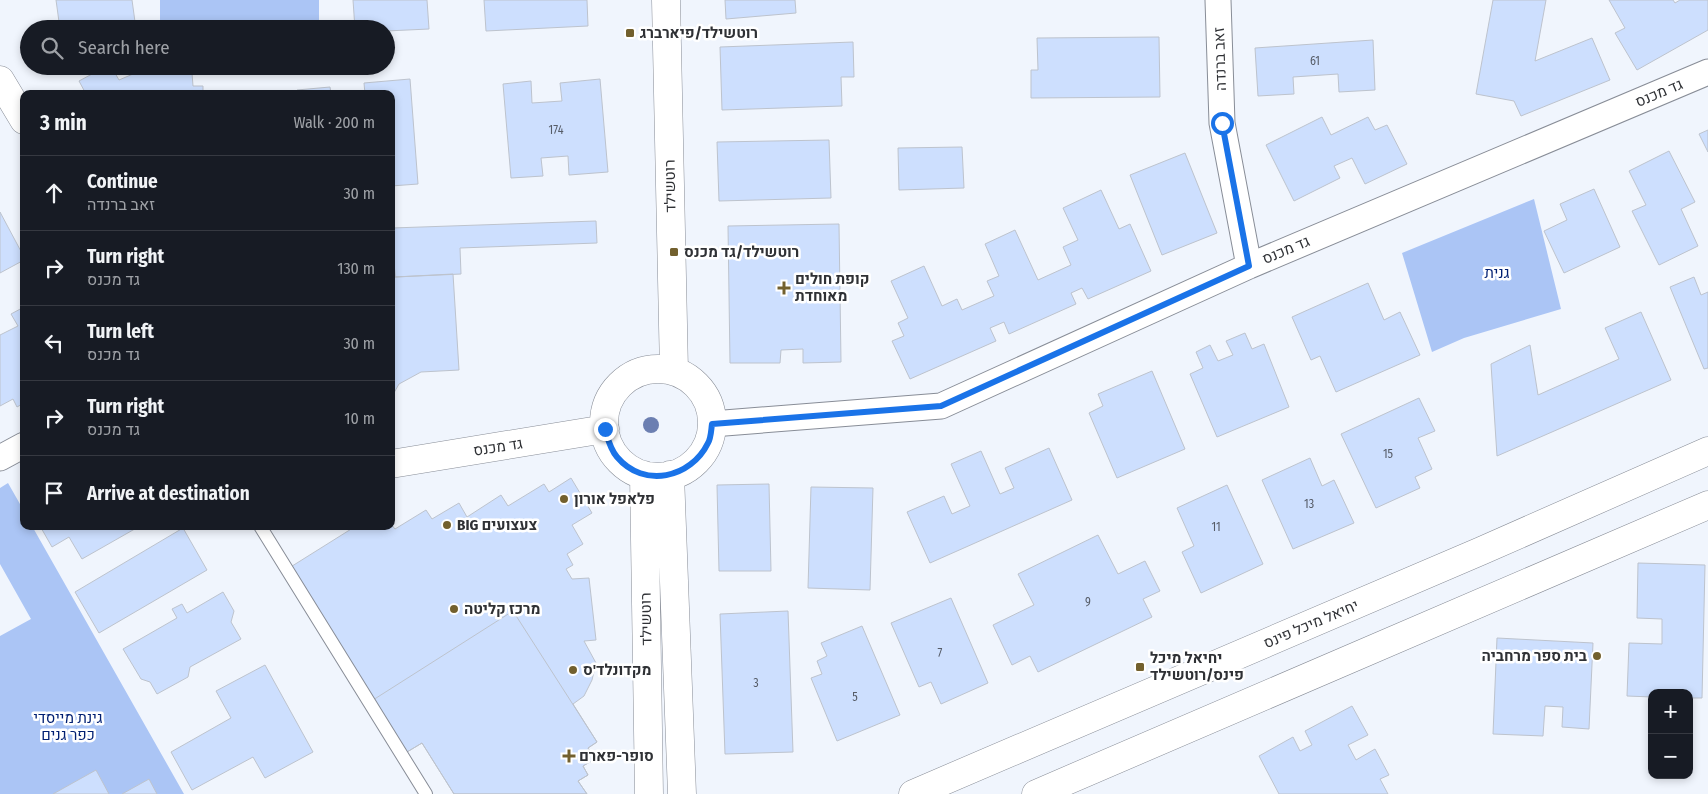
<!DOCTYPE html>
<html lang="en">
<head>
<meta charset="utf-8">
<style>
  :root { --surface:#171b24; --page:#242831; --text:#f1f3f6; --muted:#9ea1a6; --line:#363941 }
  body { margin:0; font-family:"Fira Sans Condensed",Heebo,sans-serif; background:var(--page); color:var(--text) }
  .controls { position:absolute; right:15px; bottom:15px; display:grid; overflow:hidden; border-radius:10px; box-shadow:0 2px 8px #0003 }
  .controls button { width:45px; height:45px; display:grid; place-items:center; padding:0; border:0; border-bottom:1px solid var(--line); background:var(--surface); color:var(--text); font:25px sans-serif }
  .stop { position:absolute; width:15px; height:15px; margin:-11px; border:4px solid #1a73e8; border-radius:50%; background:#fff }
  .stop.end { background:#1a73e8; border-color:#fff; box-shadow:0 1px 5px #0008 }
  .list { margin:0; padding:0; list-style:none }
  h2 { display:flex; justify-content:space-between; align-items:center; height:65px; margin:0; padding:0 20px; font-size:21px }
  h2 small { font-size:16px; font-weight:400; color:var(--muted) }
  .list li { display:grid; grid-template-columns:32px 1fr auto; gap:15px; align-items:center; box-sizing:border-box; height:75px; padding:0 20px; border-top:1px solid var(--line) }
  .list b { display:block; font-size:19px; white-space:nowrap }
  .list p { margin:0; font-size:16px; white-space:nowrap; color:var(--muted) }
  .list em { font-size:16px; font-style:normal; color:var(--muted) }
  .icon { flex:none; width:28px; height:28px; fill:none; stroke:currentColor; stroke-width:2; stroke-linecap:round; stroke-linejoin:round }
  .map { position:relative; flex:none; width:1708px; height:794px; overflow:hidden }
  .search { position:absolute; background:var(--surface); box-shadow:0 2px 8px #0003; left:20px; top:20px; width:375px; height:55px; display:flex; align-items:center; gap:12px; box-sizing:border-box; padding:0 18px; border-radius:28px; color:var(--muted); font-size:19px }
  .panel { position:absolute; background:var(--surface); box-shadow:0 2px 8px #0003; left:20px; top:90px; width:375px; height:440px; border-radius:10px }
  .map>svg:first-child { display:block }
  .green { fill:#abc5f5 }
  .building { fill:#cddffe; stroke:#bdc3cd }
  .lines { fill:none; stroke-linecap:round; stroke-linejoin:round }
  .service-casing { stroke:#888d97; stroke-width:14 }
  .minor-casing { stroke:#888d97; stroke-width:27 }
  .tertiary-casing { stroke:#888d97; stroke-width:29 }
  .secondary-casing { stroke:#888d97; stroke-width:29 }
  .service { stroke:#fff; stroke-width:12 }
  .minor { stroke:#fff; stroke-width:25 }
  .tertiary { stroke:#fff; stroke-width:28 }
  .secondary { stroke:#fff; stroke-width:28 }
  .tree { fill:#6c7fb1 }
  .route { stroke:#1a73e8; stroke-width:6 }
  .poi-dot { fill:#72602e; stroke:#fff; stroke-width:2 }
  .labels { text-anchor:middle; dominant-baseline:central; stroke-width:5; stroke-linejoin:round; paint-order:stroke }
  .number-label { font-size:12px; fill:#565c67 }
  .poi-label { font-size:15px; font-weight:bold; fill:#2f3135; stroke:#fff; text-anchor:start }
  .street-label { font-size:15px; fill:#2f3135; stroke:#fff }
  .park-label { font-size:15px; fill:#001f72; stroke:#fff }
</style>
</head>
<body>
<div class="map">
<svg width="1708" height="794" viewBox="0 0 1708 794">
  <rect width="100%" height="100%" fill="#f0f5fd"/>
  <path class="green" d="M160,0H319V29H160Z
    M1534,199L1561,309L1464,338L1432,352L1402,253Z
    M8,483L24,511V526H32L184,794H0V636L31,619L0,564V488Z"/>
  <path class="building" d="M56,0H132L136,29H60Z
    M353,0H427L429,29L386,31V29H355Z
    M484,0H587L588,26L486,31Z
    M725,0H795L796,13L726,19Z
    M1493,0H1546L1535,61L1592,38L1610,80L1521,116L1514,101L1476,94Z
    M1609,0H1673L1675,3L1680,0H1708V30L1637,70L1615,33L1625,28Z
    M1159,37L1160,97L1031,98V70H1038L1037,38Z
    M1373,40L1375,90L1339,92L1338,74L1293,77L1294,94L1258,96L1255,48Z
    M853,42L854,77H841L842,106L722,110L720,47Z
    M107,66H111L119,80L133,74L192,73L193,86H203V94H86L79,81Z
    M410,79L418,184L391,186V94H365L364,83Z
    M600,79L608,172L569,175L568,156L541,158L543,176L511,178L503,84L531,81L532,103L562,101L560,83Z
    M330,87L331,94H297V90Z
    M1322,117L1331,135L1368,117L1375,130L1387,125L1407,164L1365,184L1352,158L1334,166L1340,178L1294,201L1266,145Z
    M1708,130V152L1699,134Z
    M829,140L831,198L719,201L717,142Z
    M962,147L964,188L899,190L898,148Z
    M1669,151L1695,202L1681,209L1698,246L1659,265L1632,211L1646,205L1629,171Z
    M1185,153L1217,233L1162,255L1130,175Z
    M1594,189L1620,247L1564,273L1544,231L1567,220L1560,204Z
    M1101,190L1119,229L1130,224L1151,271L1088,299L1082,288L1071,293L1076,304L1009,334L1004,322L990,328L996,341L910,379L892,341L904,336L898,323L908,318L891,281L924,266L942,306L957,299L962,310L994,296L987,281L999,276L985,244L1015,230L1038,280L1071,265L1063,247L1078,240L1063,208Z
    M0,212L24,257V260L0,273Z
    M596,221L597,243L460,248L461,274L395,277L392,228Z
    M839,224L841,362L803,363V349L781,350L780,363H730L728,226Z
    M391,241H393L395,277L453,274L459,370L421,372L399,384L391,398Z
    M1694,277L1701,295L1708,292V368L1704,369L1670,287Z
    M1368,283L1384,320L1400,312L1420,355L1336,392L1320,356L1311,360L1292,317Z
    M24,300V403L17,407L13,399L0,406V335L18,326L11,314L24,307L21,301Z
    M1641,312L1671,380L1497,456L1491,364L1530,345L1538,395L1619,359L1605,328Z
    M1245,333L1252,349L1264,344L1289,407L1217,437L1190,374L1203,368L1196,352L1210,345L1218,361L1233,355L1226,341Z
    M1152,371L1185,449L1117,478L1089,413L1103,406L1098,394Z
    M1419,398L1435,431L1418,438L1432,469L1415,477L1420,488L1376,508L1341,434Z
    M1049,448L1072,500L930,563L907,512L944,496L952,514L970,506L951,464L981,451L1000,494L1014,488L1005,468Z
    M1310,458L1322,486L1334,480L1354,523L1293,549L1262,480Z
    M571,478L592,513L572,525L583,544L567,554L573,565L566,569L572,579L589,578L596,640L584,641L596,663L592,680L584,696L573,704L597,742L588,748L595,759L583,766L588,775L578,781L587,794H454L422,743L407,752L289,568L356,526H391V524L395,529L426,510L432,519L459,503L467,517L501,495L508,506L544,484L549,492Z
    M769,484L771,571H719L717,485Z
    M1227,485L1263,564L1201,593L1182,552L1194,546L1177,508Z
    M811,487L873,488L870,590L808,588Z
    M40,526H140L82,559L69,537L52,547Z
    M183,528L207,570L99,633L75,592Z
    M1098,535L1118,574L1145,561L1160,591L1143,599L1152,617L1038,672L1030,656L1012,665L993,625L1034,605L1018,574Z
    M1638,563L1705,565L1702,698H1689V693H1652V697L1627,696L1629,643L1662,644V619L1637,618Z
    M223,592L234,611L231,622L241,639L190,667L188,677L157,694L150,682L141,679L123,649L177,618L172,609L182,604L187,613Z
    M951,598L988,683L941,704L931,682L919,687L891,623Z
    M513,611L597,742L588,748L595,759L583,766L588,775L578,781L587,794H454L422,743L407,752L373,700Z
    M788,611L793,752L725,754L720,614Z
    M862,626L900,715L837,741L811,678L822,674L817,661L827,656L821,643Z
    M1497,638L1593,643L1589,729L1562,727L1563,707L1545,706L1543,736L1493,734Z
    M265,665L313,752L265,778L253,757L192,790L171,752L231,718L216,691Z
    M1352,706L1368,735L1348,745L1356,760L1375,749L1389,775L1380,779L1388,794H1279L1259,756L1293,737L1300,751L1312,745L1305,731Z
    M96,770L109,794H53Z
    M149,779L157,794H122Z"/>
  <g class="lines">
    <g class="service-casing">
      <path id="service" d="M260,526L426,794"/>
    </g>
    <g class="minor-casing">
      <path id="minor" d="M1218,0L1222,123L1249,266
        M712,424L941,406L1249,266L1708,72
        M0,458L24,445"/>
    </g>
    <g class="tertiary-casing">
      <path id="tertiary" d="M666,0L674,371
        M0,80L24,120
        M604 423a54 54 0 1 1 108 0a54 54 0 1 1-108 0Z
        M391,464L605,429
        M644,475L649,794
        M670,475L682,794"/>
    </g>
    <g class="secondary-casing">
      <path id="secondary" d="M913,794L1481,551L1708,451
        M1036,794L1708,505"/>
    </g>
    <use href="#service" class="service"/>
    <use href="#minor" class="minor"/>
    <use href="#tertiary" class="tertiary"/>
    <use href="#secondary" class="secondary"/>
  </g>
  <circle class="tree" cx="651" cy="425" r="8"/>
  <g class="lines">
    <path class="route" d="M605,429C608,439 610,449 617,457C644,489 691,478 708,443C711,438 711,431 712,424L941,406L1249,266L1222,123"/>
  </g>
  <g class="poi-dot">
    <rect x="625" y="28" width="10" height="10" rx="2.5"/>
    <rect x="669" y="247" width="10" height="10" rx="2.5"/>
    <path d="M781.5 280.5h5v5h5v5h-5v5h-5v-5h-5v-5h5z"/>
    <circle cx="564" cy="499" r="5"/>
    <circle cx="447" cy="525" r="5"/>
    <circle cx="454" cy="609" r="5"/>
    <circle cx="1597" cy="656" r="5"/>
    <rect x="1135" y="662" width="10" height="10" rx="2.5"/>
    <circle cx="573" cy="670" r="5"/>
    <path d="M566.5 748.5h5v5h5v5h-5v5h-5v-5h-5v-5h5z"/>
  </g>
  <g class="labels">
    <g class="number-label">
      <text x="1315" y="61">61</text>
      <text x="556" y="130">174</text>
      <text x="1388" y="454">15</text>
      <text x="1309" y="504">13</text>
      <text x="1216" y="527">11</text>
      <text x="1088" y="602">9</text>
      <text x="940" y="653">7</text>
      <text x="756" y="683">3</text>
      <text x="855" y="697">5</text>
    </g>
    <g class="poi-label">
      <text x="640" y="33">רוטשילד/פיארברג</text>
      <text x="684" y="252">רוטשילד/גד מכנס</text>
      <text x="795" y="279">קופת חולים<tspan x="795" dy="17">מאוחדת</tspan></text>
      <text x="574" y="499">פלאפל אורון</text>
      <text x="457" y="525">BIG צעצועים</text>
      <text x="464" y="609">מרכז קליטה</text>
      <text x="1587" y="656" text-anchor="end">בית ספר מרחביה</text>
      <text x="1150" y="658">יחיאל מיכל<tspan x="1150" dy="17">פינס/רוטשילד</tspan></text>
      <text x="583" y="670">מקדונלד'ס</text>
      <text x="579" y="756">סופר-פארם</text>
    </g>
    <g class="street-label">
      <text transform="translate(1220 59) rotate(-92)">זאב ברנדה</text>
      <text transform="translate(1659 93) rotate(-23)">גד מכנס</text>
      <text transform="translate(670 186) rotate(-91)">רוטשילד</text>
      <text transform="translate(1286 250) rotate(-23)">גד מכנס</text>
      <text transform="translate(498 447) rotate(-9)">גד מכנס</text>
      <text transform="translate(646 619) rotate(-91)">רוטשילד</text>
      <text transform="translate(1311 624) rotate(-23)">יחיאל מיכל פינס</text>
    </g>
    <g class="park-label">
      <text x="1497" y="273">גנית</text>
      <text x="68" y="718">גינת מייסדי<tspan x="68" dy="17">כפר גנים</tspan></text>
    </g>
  </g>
</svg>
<div class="controls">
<button>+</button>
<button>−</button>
</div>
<div class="stop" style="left:1222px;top:123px"></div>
<div class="stop end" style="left:605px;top:429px"></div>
<div class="search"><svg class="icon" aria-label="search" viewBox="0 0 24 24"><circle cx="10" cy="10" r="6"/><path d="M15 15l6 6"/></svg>Search here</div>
<section class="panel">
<h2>3 min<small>Walk · 200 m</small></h2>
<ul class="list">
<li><svg class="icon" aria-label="ahead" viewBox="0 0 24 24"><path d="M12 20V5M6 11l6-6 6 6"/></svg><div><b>Continue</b><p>זאב ברנדה</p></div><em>30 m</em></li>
<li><svg class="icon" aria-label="right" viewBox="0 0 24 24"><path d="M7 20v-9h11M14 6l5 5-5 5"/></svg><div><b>Turn right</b><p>גד מכנס</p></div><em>130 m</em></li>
<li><svg class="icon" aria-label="left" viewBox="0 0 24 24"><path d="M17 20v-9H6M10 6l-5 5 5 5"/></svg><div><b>Turn left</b><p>גד מכנס</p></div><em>30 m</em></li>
<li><svg class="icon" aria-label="right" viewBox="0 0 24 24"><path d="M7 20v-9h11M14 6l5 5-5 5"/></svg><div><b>Turn right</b><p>גד מכנס</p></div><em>10 m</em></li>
<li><svg class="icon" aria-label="arrive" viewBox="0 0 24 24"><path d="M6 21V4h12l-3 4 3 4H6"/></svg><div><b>Arrive at destination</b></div></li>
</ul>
</section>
</div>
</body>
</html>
